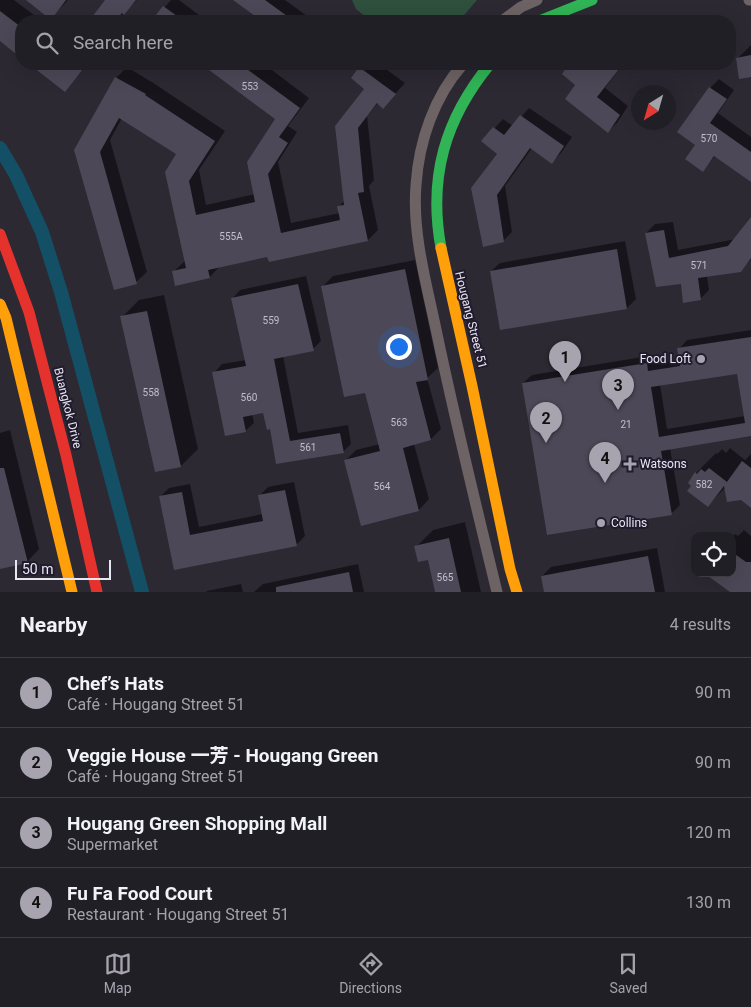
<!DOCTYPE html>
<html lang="en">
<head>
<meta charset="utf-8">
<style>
  :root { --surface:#211f26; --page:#2d2c32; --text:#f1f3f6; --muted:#a2a2a7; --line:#3e3d43; --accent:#a7a4b0 }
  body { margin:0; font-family:Roboto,"Noto Sans SC",sans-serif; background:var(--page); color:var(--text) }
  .controls { position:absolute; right:15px; bottom:15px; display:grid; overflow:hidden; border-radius:10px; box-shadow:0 5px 20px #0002 }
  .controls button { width:45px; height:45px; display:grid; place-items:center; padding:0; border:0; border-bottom:1px solid var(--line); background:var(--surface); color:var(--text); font:25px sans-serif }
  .compass { position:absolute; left:631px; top:85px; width:45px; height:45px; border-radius:50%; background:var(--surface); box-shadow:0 5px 20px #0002; rotate:217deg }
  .scale { position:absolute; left:15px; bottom:12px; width:96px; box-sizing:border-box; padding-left:5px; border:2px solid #e9e6f3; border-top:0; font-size:14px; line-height:18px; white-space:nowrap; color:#e9e6f3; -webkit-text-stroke:4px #201b2d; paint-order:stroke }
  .you { position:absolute; left:398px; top:346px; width:18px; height:18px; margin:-12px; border:4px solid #fff; border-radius:50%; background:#1a73e8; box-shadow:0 0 0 8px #1a73e833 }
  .badge { display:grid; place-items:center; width:32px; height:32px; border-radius:50%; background:var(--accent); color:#111; font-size:16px; font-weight:700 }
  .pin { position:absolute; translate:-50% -41px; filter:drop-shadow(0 1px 2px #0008) }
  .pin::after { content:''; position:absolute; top:26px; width:18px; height:15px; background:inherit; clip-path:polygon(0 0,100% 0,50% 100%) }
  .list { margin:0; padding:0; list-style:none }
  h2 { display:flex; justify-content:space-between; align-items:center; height:65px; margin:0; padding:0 20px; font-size:21px }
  h2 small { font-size:16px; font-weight:400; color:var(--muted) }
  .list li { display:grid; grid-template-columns:32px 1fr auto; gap:15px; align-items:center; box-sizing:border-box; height:70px; padding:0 20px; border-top:1px solid var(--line) }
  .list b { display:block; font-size:19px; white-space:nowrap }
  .list p { margin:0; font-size:16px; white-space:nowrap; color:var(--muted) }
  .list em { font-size:16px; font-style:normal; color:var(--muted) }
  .icon { flex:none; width:28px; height:28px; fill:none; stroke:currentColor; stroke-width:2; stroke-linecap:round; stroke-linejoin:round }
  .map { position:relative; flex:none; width:751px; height:592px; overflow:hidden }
  .search { position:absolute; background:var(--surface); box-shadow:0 5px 20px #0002; left:15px; right:15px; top:15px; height:55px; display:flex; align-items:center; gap:12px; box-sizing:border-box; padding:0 18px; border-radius:20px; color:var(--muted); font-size:19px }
  .sheet { height:345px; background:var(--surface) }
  nav { display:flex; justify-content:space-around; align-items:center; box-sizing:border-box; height:70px; border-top:1px solid var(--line); background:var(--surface); font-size:14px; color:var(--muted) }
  nav a { display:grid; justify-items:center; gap:2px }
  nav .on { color:var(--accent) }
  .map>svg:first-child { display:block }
  .green { fill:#2f503d }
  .shadow { fill:#0007; fill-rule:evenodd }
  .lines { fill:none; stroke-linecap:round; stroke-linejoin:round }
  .canal { stroke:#135065; stroke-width:14 }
  .building { fill:#4c4857; fill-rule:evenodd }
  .street { stroke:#6d6264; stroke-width:11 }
  .fast { stroke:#30b455; stroke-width:11 }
  .slow { stroke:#ff9f0a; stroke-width:11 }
  .jam { stroke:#e5322d; stroke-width:11 }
  .poi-dot { fill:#a7a4b0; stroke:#201b2d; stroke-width:2 }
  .labels { text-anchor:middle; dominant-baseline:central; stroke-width:4; stroke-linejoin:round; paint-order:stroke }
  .number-label { font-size:10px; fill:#c2becc }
  .street-label { font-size:12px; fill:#e9e6f3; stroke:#201b2d }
  .poi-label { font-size:12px; fill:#e9e6f3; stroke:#201b2d; text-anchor:start }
</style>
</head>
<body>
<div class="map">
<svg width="751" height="592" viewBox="0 0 751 592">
  <rect width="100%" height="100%" fill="#2c2933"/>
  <path class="green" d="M352,0H477L459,21H371L356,9Z"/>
  <path class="shadow" d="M0,0H14L42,21H21V56L0,40Z
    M28,0H68L51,18Z
    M107,0H137L119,18L121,21H90Z
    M171,0H179L207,21H153Z
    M235,0H285L314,21H264Z
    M685,16L686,21H643Z
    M751,45V76L738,58Z
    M31,64H88L65,90Z
    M203,64H264L309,98L288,126L297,132L278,162L291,223L340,213L339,206L344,201L336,126L366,88L353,78L360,68L364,64H379L405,83L383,107L378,103L367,116L374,180L369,186L378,230L368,240L269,261L268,256L220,266L210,277L173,272L185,261L178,154L122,118L110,140L147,272L136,282L75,150L116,78L127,67L155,84L225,131L199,170L206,205L255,194L277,119Z
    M322,64H331L327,68Z
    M570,64H623L605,88L628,106L617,123L608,131L577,84L564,74Z
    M719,79L734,90L718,113L751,137V180L716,155L703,170L696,144L679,132L710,88Z
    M529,108L572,137L561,153L552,162L532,148L505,186L512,232L503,241L484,246L498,153L483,141L503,119L513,126Z
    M751,219V259L741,270L707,276L709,290L700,299L682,283L646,233L655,224L673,222L678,250L736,239Z
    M625,241L636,299L627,308L501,329L491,271L500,263Z
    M415,260L438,368L427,378L441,429L431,439L414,444L429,499L419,510L345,461L356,450L380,444L365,391L322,287L333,276Z
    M306,276L321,341L313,349L283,356L298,433L348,425L351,444L343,452L277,462L271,428L264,412L252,414L254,423L245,431L214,373L222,364L246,360L232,299L240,290Z
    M164,295L198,449L181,466L122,317L139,300Z
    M751,330V435L670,448L680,505L671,514L523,383L532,375L655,355L656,363L680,360L679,349L687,340ZM738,372L745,416L667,429L660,384Z
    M10,430L39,549L27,562L0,568V433Z
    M730,448L745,460L751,454V506L726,487L708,505L693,485L696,473L716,453L717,454L722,449L726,453Z
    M294,482L305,536L296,545L175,568L161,496L169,488L190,484L199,527L263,514L259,496L268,487Z
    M465,522L481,592H437L429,558L416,547L433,530Z
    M744,530L751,536V592H731L732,537L735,534L738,536Z
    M657,548L665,592H545L542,576L551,567Z
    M358,564L364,592H254L263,584Z
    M241,584L243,592H206L207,591Z"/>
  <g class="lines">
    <path class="canal" d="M0,148L16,175L42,232L61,292L142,592"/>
  </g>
  <path class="building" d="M26,0H66L51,20Z
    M105,0H136L124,15L122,13L115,21H89Z
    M233,0H265L294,21H262Z
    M163,6L184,21H151Z
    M0,11L21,27V58L0,41Z
    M751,55V77L739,79L736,58Z
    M29,64H87L65,92Z
    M201,64H240L300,108L279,137L288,143L268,174L281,233L340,220L337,206L344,205L335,126L364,89L351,78L359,67L396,94L383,109L377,103L358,128L364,192L358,193L368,241L269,262L267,257L208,270L210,278L175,286L172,271L186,268L165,172L176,154L119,118L100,152L137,284L114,290L74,150L115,77L146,94L145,95L215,141L189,181L196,215L255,202L247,162L275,119Z
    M569,64H586L591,68L594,64H623L597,97L620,115L608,133L565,99L575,85L562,74Z
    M709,87L727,99L710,123L751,152V182L714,156L703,172L685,159L695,145L677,132Z
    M520,115L564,146L552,164L530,148L497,195L504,242L483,247L471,188L497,154L481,141L493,127L504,135Z
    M751,217V258L741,272L698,278L701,300L683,303L681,284L656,287L645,233L664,230L669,258L728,246Z
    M617,249L627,309L500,330L490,271Z
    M405,269L428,380L416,382L431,440L403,448L419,511L361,526L344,460L380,451L365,393L344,397L321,286Z
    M298,284L314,351L274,359L290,441L340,433L344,453L276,464L270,429L267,430L263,413L243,417L246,432L225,436L212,372L246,366L231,298Z
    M147,311L181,467L155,472L120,316Z
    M751,337V436L661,451L672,515L547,535L522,383L647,363L648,371L680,366L677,348ZM737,374L745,423L659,437L651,387Z
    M742,461L751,468V508L741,500L727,502L724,486Z
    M0,468H4L28,563L0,569Z
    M709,468L727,482L708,507L687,491L691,486L688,483L695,472L697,474L701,469L705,472Z
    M285,490L297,546L174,570L159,496L182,492L190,535L263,521L258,495Z
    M449,538L461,592H435L428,560L418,562L414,546Z
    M732,552L746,562H751V592H730L704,573H732Z
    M648,556L655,592H544L541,576Z
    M349,572L353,592H276V587Z"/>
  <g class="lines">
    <path class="street" d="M749,0H751
      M502,21L521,7L537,0
      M463,64C434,97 419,141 416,185C412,235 427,285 437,334C455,420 476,506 497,592"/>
    <path class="fast" d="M539,21L592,0
      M441,248C428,177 445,119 490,64"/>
    <path class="slow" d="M441,248L472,386L510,569L517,592
      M0,304L6,318L72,592"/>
    <path class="jam" d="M0,234L29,312L66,455L97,592"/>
  </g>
  <g class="poi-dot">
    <circle cx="701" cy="359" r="5"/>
    <path d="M627.5 456.5h5v5h5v5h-5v5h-5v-5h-5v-5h5z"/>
    <circle cx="601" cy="523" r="5"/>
  </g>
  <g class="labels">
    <g class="number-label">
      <text x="250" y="86">553</text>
      <text x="709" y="138">570</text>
      <text x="231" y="236">555A</text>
      <text x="699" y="265">571</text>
      <text x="271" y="320">559</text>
      <text x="151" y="392">558</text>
      <text x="249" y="397">560</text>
      <text x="399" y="422">563</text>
      <text x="626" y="424">21</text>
      <text x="308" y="447">561</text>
      <text x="704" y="484">582</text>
      <text x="382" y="486">564</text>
      <text x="445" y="577">565</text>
    </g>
    <g class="street-label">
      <text transform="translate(471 320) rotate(76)">Hougang Street 51</text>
      <text transform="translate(68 408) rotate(76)">Buangkok Drive</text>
    </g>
    <g class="poi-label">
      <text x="691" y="359" text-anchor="end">Food Loft</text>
      <text x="640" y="464">Watsons</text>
      <text x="611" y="523">Collins</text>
    </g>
  </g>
</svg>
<div class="controls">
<button><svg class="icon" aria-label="locate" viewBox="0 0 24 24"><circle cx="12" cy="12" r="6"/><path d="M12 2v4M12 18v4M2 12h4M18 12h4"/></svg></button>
</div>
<svg class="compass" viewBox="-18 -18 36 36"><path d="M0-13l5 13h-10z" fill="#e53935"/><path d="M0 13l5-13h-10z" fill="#a2a2a7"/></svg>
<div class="scale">50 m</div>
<div class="you"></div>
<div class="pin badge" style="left:565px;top:382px">1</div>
<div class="pin badge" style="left:546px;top:443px">2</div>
<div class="pin badge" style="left:618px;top:410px">3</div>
<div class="pin badge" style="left:605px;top:483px">4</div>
<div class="search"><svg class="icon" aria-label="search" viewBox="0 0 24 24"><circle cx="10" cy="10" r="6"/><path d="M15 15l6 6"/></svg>Search here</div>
</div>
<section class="sheet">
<h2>Nearby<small>4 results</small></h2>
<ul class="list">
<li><span class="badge">1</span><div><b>Chef’s Hats</b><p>Café · Hougang Street 51</p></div><em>90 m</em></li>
<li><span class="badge">2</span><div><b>Veggie House 一芳 - Hougang Green</b><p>Café · Hougang Street 51</p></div><em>90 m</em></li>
<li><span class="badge">3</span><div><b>Hougang Green Shopping Mall</b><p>Supermarket</p></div><em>120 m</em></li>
<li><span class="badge">4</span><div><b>Fu Fa Food Court</b><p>Restaurant · Hougang Street 51</p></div><em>130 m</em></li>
</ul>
</section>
<nav>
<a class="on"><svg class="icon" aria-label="map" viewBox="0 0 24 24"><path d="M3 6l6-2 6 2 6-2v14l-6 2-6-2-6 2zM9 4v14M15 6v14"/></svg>Map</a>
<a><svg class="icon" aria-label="directions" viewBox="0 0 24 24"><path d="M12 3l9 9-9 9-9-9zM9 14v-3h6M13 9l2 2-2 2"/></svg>Directions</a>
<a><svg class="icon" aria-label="saved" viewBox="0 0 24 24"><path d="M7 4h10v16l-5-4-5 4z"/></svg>Saved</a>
</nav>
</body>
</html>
